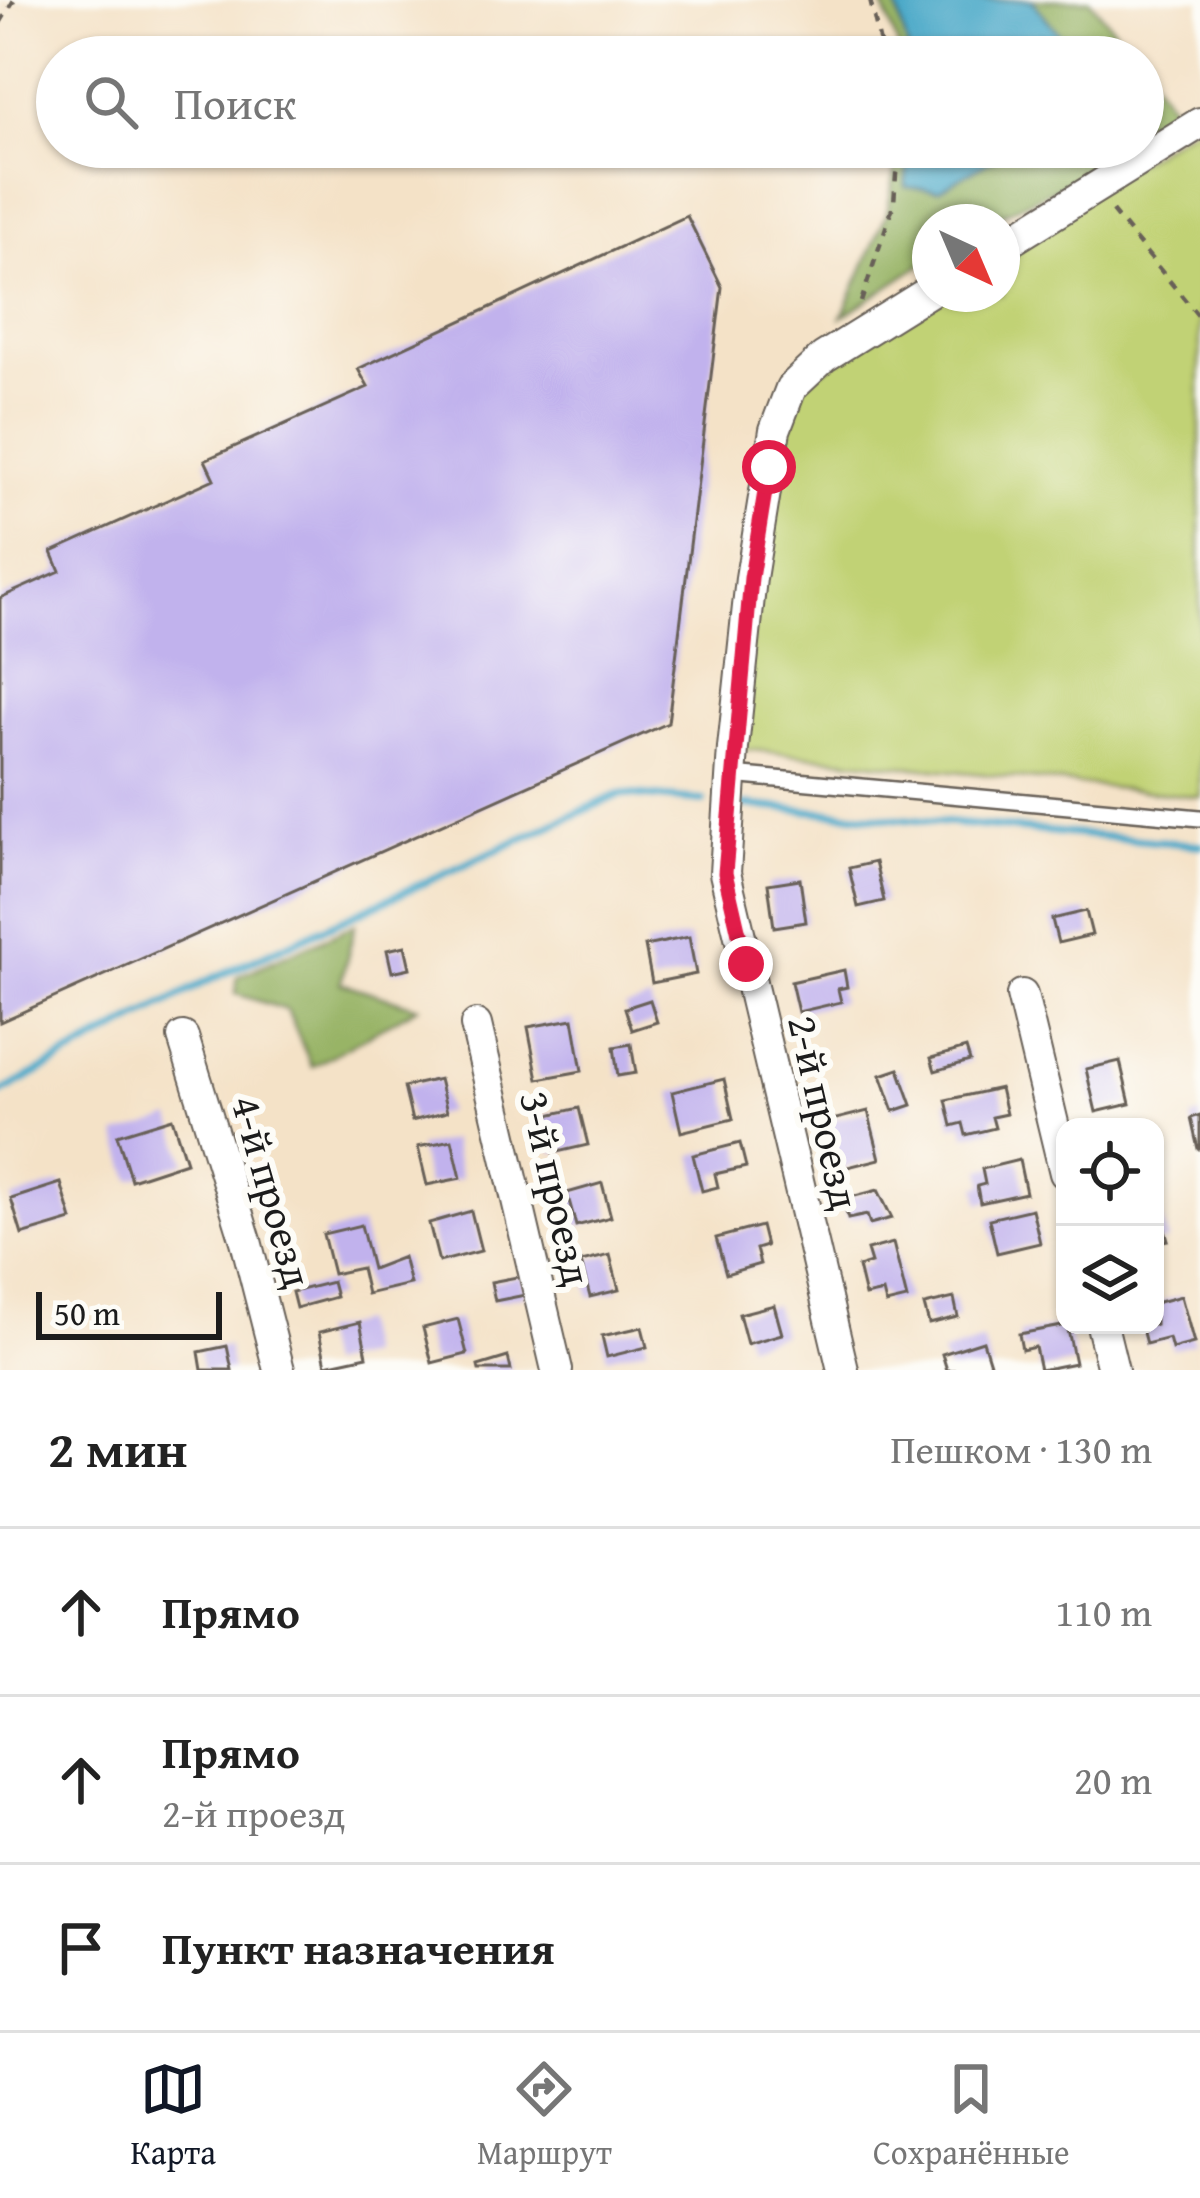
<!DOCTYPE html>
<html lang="ru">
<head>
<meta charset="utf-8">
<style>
  :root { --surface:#fff; --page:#f6f6f6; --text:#222; --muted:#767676; --line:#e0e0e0; --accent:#111827 }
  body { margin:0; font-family:"Gentium Book Plus",serif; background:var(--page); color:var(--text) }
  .controls { position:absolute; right:36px; bottom:36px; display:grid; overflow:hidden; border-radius:24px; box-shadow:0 3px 9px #0004 }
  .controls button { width:108px; height:108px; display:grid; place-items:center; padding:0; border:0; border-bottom:3px solid var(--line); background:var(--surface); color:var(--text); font:60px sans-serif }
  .compass { position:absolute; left:912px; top:204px; width:108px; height:108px; border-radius:50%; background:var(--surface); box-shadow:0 3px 9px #0004; rotate:136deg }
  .scale { position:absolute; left:36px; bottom:30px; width:186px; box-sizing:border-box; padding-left:12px; border:6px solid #1c1c1c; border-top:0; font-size:33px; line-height:42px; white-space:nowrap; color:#1c1c1c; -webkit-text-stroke:9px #fdfcf7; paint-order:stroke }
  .stop { position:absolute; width:36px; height:36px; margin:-27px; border:9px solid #e11d48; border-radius:50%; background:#fff }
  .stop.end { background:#e11d48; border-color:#fff; box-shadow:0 3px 12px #0008 }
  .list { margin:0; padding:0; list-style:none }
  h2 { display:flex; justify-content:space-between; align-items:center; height:156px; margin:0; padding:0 48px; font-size:51px }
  h2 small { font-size:39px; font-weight:400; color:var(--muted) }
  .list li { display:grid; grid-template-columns:78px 1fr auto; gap:36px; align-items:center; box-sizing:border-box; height:168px; padding:0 48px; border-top:3px solid var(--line) }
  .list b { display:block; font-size:45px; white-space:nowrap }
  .list p { margin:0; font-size:39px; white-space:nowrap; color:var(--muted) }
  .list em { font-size:39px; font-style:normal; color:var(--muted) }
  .icon { flex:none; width:66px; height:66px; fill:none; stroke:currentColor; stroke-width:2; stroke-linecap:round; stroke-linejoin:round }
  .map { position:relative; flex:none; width:1200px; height:1370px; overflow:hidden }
  .search { position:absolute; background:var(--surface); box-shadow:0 3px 9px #0004; left:36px; right:36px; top:36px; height:132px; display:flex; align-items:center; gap:30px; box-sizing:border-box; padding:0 42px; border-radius:66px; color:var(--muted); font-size:45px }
  .sheet { height:660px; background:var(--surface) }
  nav { display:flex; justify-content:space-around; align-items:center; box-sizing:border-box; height:168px; border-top:3px solid var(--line); background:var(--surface); font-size:33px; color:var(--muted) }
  nav a { display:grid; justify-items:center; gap:6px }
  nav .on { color:var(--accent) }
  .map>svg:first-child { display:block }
  .green { fill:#c1d274; stroke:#6e7748; stroke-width:3 }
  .forest { fill:#98b466; stroke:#5a6841; stroke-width:3 }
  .water { fill:#49a8c8; stroke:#326272; stroke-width:3 }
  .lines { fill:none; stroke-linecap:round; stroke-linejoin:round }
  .stream { stroke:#49a8c8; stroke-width:8 }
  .building { fill:#c1b2ed }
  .lane-casing { stroke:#686158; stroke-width:20 }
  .street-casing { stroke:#686158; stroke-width:34 }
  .path { stroke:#686158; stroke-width:4.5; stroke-dasharray:9 9; stroke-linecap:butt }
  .lane { stroke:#fff; stroke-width:15 }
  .street { stroke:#fff; stroke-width:30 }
  .route { stroke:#e11d48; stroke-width:15 }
  .labels { text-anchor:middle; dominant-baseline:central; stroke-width:12; stroke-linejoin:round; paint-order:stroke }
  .street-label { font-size:42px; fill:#1c1c1c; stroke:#fdfcf7 }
</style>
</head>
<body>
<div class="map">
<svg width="1200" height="1370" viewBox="0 0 1200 1370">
  <rect width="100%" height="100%" fill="#fdfcf7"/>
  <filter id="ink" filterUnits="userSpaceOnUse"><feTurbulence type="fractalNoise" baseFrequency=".00833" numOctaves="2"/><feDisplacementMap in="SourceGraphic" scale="24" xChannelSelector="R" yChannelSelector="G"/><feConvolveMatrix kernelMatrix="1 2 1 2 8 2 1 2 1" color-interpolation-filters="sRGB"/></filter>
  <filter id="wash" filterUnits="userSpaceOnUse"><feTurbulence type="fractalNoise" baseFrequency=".004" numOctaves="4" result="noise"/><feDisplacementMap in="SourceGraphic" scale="48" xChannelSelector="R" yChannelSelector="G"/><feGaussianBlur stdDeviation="2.7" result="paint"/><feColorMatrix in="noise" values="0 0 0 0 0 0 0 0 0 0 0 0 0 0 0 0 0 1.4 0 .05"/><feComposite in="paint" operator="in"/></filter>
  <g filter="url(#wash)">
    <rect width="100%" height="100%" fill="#f4e2c7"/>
    <path class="green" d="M1200,123V797L733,748L791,388L930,294H1002V246Z"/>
    <path class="forest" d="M881,0H1090L1137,57H902Z
      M1143,66L1182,121L1143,145Z
      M900,147H1140L986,222H930V259L842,317L887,213Z
      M355,925L341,983L418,1007L312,1067L287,1010L236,994L237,977Z"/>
    <path class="water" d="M895,0H1032L1078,57H910Z
      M910,147H1014L939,190L905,187Z"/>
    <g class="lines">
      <path class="stream" d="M744,805L1200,845
        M0,1093L205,982L620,794L703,801"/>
    </g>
    <g id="blocks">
      <path class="building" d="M687,216L722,287L668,723L0,1022V598L60,571L52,552L214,479L205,460L368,387L358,369Z
        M875,862L884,901L858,907L849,868Z
        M800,879L806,922L774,927L768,884Z
        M1086,911L1092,935L1058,943L1052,919Z
        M689,937L696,974L652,983L645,946Z
        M405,946L410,968L392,972L387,950Z
        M844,970L847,987L838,989L841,1002L798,1012L791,982Z
        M650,1000L657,1022L632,1030L625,1008Z
        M573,1019L582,1071L538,1079L528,1027Z
        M631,1044L636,1073L618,1076L614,1047Z
        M966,1048L970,1061L935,1071L931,1058Z
        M1120,1061L1130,1104L1096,1112L1086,1069Z
        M899,1069L912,1105L894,1111L881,1075Z
        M439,1079L447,1112L412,1121L404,1087Z
        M724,1079L733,1119L681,1132L672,1092Z
        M1000,1088L1006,1114L992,1117L995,1128L966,1135L963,1123L952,1126L946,1100Z
        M579,1108L588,1145L553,1153L544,1116Z
        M868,1111L880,1159L836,1170L824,1122Z
        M1200,1115V1149H1198L1191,1118Z
        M172,1118L186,1162L131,1180L117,1135Z
        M452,1140L461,1178L427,1185L418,1147Z
        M740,1143L746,1167L715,1174L718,1187L702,1191L693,1155Z
        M1019,1160L1026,1193L980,1203L977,1186L985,1184L982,1169Z
        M61,1183L72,1220L22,1235L11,1199Z
        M602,1183L611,1217L576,1226L567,1193Z
        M878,1190L892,1218L870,1224L867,1215L848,1219L843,1199Z
        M1155,1194L1168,1240L1155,1243Z
        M1032,1209L1040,1243L997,1253L989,1219Z
        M471,1211L481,1251L439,1262L429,1223Z
        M361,1225L372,1269L403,1257L410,1284L367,1294L361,1268L333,1274L323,1234Z
        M761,1226L766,1246L756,1249L760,1264L726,1274L716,1238Z
        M893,1243L907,1299L886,1304L883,1292L865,1296L858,1267L871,1263L867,1250Z
        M610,1255L619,1290L590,1297L581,1262Z
        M522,1276L525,1295L495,1301L491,1282Z
        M332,1282L336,1297L296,1308L292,1292Z
        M1181,1296L1194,1343L1172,1349L1169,1338L1146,1344L1141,1325H1155V1303Z
        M954,1298L958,1317L929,1324L924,1305Z
        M774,1305L782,1334L747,1344L739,1314Z
        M458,1319L467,1354L432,1363L423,1328Z
        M360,1322L367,1356L326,1365L319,1332Z
        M1067,1325L1075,1363L1040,1370L1035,1347L1022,1350L1019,1334Z
        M642,1327L647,1347L607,1357L602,1336Z
        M983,1341L992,1370H947L942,1354Z
        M227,1346L232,1370H202L199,1352Z
        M508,1357L511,1370H479L478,1366Z"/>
    </g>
  </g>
  <g filter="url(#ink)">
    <use href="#blocks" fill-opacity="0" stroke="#686158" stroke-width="3"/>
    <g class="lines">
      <g class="lane-casing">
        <path id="lane" d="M732,775L1200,818"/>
      </g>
      <g class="street-casing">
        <path id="street" d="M1002,246L1200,123
          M1022,995L1065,1173
          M476,1025L557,1370
          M183,1037L246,1241L279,1370
          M1102,1325L1113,1370
          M843,1370L725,873L733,748L751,578L775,430L791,388L824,357L930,291"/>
      </g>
      <path class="path" d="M870,0L883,57
        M0,23L14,0
        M1112,211L1200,318
        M861,302L894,203L898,147"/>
      <use href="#lane" class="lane"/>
      <use href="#street" class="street"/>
    </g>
  </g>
  <g class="lines" filter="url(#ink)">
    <path class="route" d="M746,964L725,873L751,578L769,467"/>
  </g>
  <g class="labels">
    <g class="street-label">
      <text transform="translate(825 1112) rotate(77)">2-й проезд</text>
      <text transform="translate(557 1188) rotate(77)">3-й проезд</text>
      <text transform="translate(273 1191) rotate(74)">4-й проезд</text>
    </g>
  </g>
</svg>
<div class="controls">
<button><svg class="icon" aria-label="locate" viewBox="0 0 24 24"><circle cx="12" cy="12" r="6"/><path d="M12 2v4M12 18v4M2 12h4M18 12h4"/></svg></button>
<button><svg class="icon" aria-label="layers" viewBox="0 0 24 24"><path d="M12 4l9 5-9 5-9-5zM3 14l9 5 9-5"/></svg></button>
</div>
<svg class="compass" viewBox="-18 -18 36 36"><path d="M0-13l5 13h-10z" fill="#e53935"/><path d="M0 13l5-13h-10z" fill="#767676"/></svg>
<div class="scale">50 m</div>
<div class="stop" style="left:769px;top:467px"></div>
<div class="stop end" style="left:746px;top:964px"></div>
<div class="search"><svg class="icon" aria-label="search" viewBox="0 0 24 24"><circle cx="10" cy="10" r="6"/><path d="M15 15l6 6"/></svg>Поиск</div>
</div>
<section class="sheet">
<h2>2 мин<small>Пешком · 130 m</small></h2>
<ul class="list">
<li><svg class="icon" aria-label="ahead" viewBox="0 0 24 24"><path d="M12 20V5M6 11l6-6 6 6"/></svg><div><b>Прямо</b></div><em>110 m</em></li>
<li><svg class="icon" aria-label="ahead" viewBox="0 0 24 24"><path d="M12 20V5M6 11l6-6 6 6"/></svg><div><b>Прямо</b><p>2-й проезд</p></div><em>20 m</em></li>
<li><svg class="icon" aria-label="arrive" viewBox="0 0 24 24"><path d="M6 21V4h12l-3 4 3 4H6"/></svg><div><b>Пункт назначения</b></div></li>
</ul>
</section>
<nav>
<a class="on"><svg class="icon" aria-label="map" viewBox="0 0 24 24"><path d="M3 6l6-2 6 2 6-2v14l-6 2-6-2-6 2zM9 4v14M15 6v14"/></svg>Карта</a>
<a><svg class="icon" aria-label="directions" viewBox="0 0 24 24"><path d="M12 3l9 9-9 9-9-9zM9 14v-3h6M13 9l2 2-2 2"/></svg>Маршрут</a>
<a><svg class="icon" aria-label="saved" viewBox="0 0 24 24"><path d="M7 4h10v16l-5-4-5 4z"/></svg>Сохранённые</a>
</nav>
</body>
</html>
